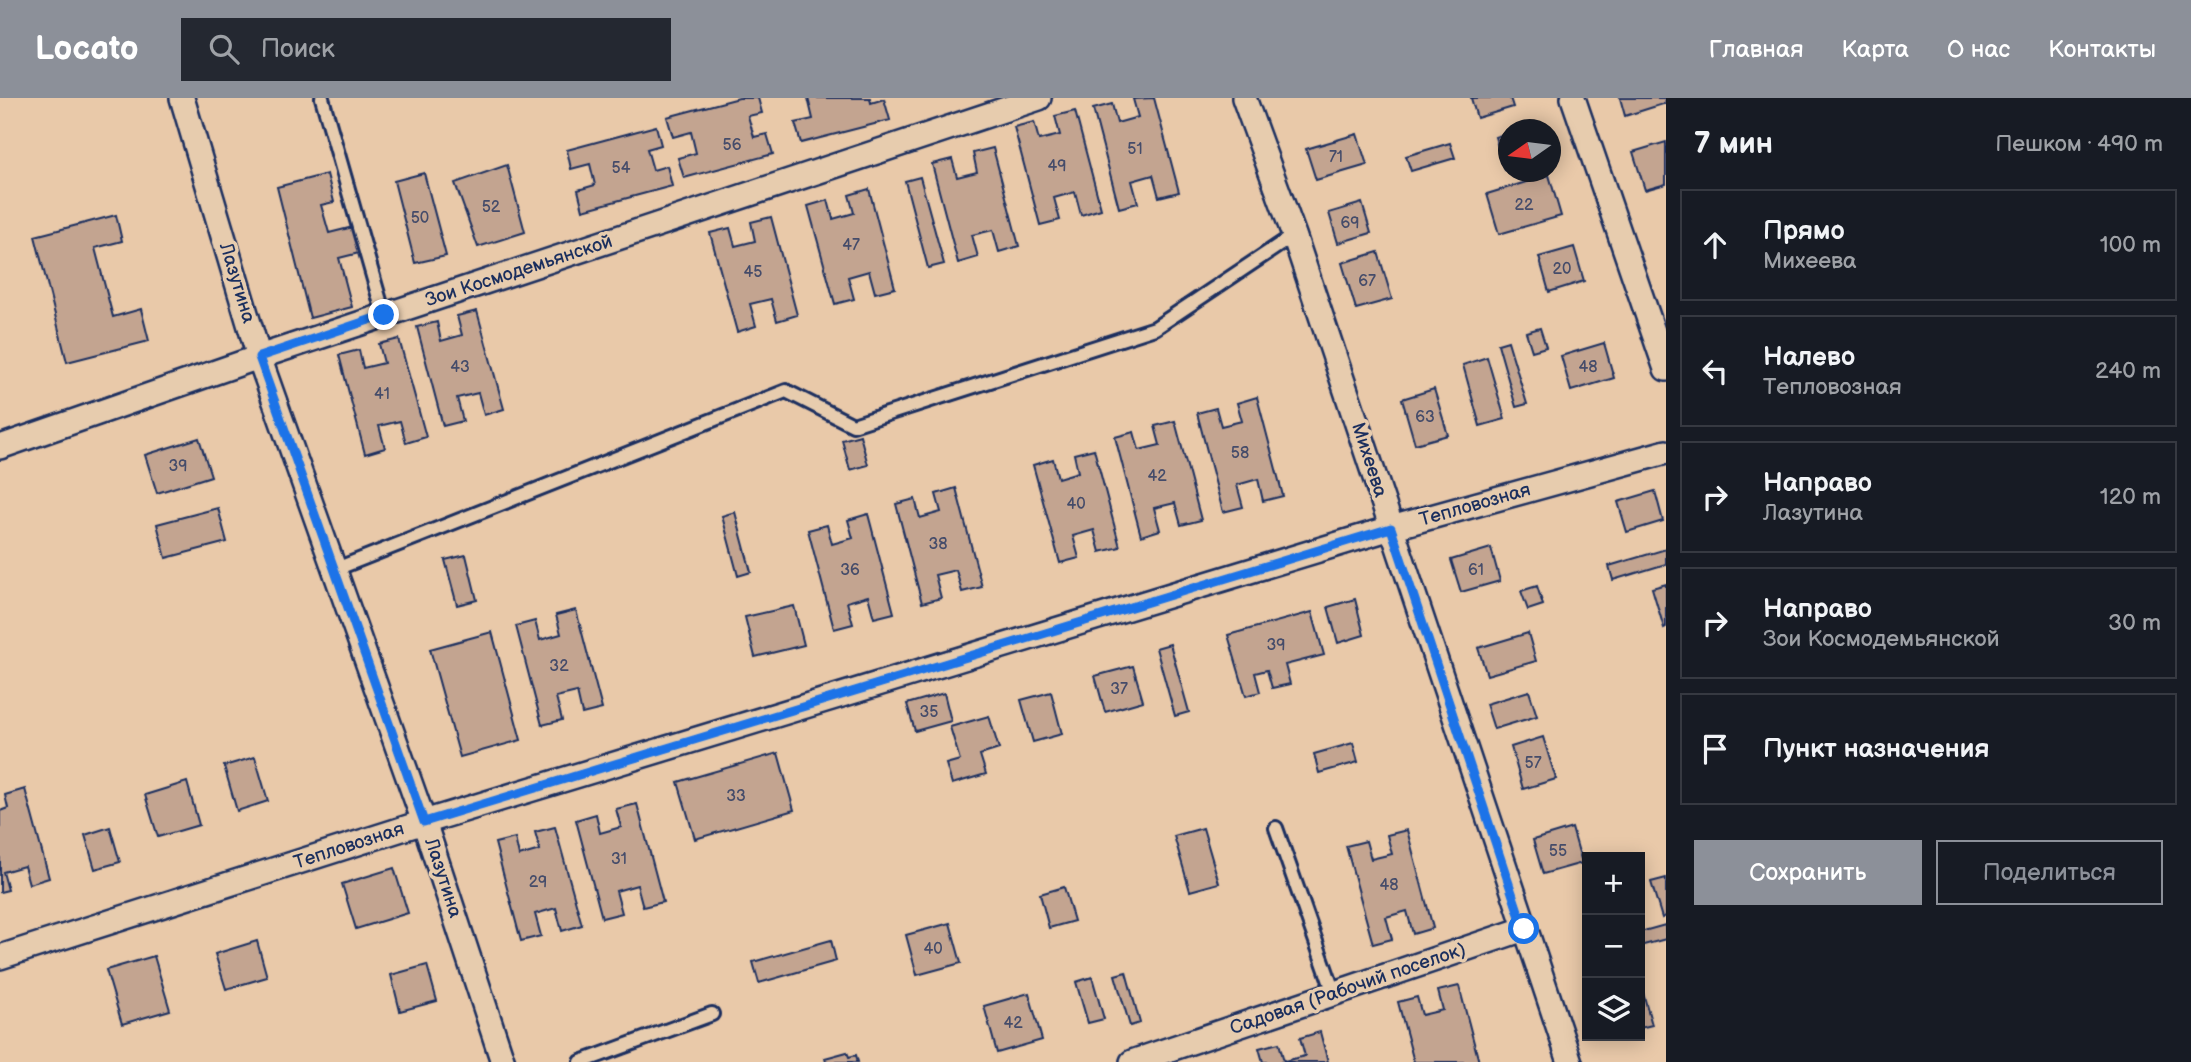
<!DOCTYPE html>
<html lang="ru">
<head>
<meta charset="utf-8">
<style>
  :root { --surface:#171b24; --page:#242831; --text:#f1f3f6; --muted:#9ea1a6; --line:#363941; --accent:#8c9099 }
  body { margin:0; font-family:"Balsamiq Sans",sans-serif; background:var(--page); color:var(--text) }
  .controls { position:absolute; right:21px; bottom:21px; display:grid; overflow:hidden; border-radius:0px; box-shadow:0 4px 18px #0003 }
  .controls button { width:63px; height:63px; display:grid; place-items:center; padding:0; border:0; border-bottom:2px solid var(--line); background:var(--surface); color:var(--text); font:35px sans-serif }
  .compass { position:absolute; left:1498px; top:21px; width:63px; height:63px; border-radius:50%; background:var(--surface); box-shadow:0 4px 18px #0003; rotate:256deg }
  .stop { position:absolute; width:21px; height:21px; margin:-16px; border:5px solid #1a73e8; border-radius:50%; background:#fff }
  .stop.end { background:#1a73e8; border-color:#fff; box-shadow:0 2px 7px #0008 }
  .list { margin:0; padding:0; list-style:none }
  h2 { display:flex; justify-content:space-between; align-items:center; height:91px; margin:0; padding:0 28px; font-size:30px }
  h2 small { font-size:23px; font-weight:400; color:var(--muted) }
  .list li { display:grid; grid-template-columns:46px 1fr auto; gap:21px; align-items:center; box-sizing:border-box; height:112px; margin:0 14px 14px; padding:0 14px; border:2px solid var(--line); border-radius:0px }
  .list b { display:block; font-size:26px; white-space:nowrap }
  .list p { margin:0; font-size:23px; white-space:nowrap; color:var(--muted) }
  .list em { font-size:23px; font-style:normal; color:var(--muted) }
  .actions { display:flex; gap:14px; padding:21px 28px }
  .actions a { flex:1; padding:16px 0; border:2px solid var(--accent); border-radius:0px; text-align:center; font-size:24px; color:var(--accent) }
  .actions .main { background:var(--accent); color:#fff }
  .icon { flex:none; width:38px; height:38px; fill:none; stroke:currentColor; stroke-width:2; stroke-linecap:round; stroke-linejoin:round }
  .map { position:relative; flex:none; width:1666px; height:964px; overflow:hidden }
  header { display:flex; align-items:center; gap:42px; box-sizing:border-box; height:98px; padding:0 35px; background:var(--accent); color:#fff }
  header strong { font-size:33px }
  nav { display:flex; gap:38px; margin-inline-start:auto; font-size:24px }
  .search { width:490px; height:63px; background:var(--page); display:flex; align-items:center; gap:18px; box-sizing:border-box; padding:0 24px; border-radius:0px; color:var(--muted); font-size:26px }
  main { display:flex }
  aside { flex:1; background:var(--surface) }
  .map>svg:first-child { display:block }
  .building { fill:#c3a490; stroke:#1b2f5e; stroke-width:2 }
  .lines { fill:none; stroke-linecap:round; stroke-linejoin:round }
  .lane-casing { stroke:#1b2f5e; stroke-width:18 }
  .street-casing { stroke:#1b2f5e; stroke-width:28 }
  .lane { stroke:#e7ccae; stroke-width:12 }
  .street { stroke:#e7ccae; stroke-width:23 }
  .route { stroke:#1a73e8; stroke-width:9 }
  .labels { text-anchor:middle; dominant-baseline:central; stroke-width:7; stroke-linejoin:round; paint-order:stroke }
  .number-label { font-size:16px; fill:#454c6a }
  .street-label { font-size:19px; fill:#1b2f5e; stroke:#e7ccae }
</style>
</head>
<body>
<header>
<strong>Locato</strong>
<div class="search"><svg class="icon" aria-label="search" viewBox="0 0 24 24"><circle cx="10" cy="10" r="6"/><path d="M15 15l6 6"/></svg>Поиск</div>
<nav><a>Главная</a><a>Карта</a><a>О нас</a><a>Контакты</a></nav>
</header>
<main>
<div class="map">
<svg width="1666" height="964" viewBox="0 0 1666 964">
  <rect width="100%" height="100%" fill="#e9c9a9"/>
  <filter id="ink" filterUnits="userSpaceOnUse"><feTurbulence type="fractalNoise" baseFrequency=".0143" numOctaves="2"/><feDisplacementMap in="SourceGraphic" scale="14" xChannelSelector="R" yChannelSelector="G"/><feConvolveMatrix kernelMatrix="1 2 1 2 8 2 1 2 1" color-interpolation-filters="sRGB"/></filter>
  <g filter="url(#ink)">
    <path class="building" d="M739,0H758L762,15L748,18L754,39L767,36L773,56L684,80L678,60L696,55L691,34L673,39L667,19Z
      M808,0H870L871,5L884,1L890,22L801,45L795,25L813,21Z
      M1154,0L1179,94L1159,99L1153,77L1132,83L1138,105L1119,110L1093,11L1112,6L1117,25L1138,19L1133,1Z
      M1471,0H1510L1513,9L1477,20Z
      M1620,0H1665L1666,5L1625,18Z
      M1075,13L1101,111L1081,117L1075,94L1054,100L1060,122L1040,127L1014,29L1034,24L1039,42L1060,37L1055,18Z
      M656,28L661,47L647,51L653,72L667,68L672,88L583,112L578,92L595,87L590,66L571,71L567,52Z
      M1508,35V71L1505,72L1495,39Z
      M1357,36L1367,67L1316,82L1306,51Z
      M1666,44V86L1645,92L1633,54Z
      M1450,45L1455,60L1411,73L1406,58Z
      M993,50L1019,148L999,154L993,132L972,137L978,159L958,165L932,66L952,61L957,79L977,74L973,55Z
      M507,67L525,134L478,149L455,85Z
      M424,75L446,158L415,165L394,83Z
      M327,76L334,104L321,107L329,135L353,129L359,155L339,160L352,209L310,220L277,89Z
      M1549,77L1561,118L1499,136L1487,96Z
      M920,79L944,166L928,170L905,83Z
      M869,91L895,190L875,195L869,173L848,179L854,201L835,206L808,108L828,102L833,121L854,115L849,97Z
      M1362,105L1371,135L1338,145L1329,115Z
      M116,117L122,143L95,150L113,219L141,211L149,243L67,264L35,138Z
      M771,119L797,217L777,223L771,201L750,206L756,228L737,234L710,135L730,130L735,148L755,143L751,124Z
      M1574,149L1584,183L1549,194L1539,159Z
      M1378,154L1392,201L1356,211L1342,165Z
      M477,213L504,311L484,317L478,295L457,300L463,323L443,328L417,229L437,224L441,243L462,237L457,218Z
      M1540,230L1546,249L1532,253L1526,234Z
      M399,241L426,339L406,345L400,323L379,328L385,350L365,356L339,257L359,252L363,270L384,265L379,246Z
      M1508,243L1527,306L1516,309L1498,246Z
      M1604,245L1614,280L1571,293L1561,258Z
      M1487,259L1505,321L1480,328L1463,267Z
      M1434,291L1448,337L1415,346L1402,301Z
      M1257,299L1283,398L1263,403L1258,381L1237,387L1243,409L1223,414L1197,315L1216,310L1221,328L1242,323L1237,305Z
      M1175,323L1201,422L1181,427L1175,405L1154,410L1160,432L1141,438L1115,339L1134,334L1139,352L1160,347L1155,328Z
      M860,337L868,367L850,372L842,342Z
      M199,340L211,378L157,395L145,357Z
      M1094,351L1120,449L1100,454L1094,432L1073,438L1079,460L1060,465L1033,367L1053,361L1058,380L1078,374L1074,356Z
      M956,390L982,489L962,494L956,472L935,477L941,500L922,505L896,406L915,401L920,420L941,414L936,396Z
      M1655,393L1663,423L1627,434L1618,404Z
      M218,410L227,444L166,460L157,426Z
      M735,414L751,474L738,478L722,418Z
      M868,416L894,515L874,520L868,498L847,504L853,526L834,531L808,432L827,427L832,446L853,440L848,422Z
      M1491,450L1500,483L1461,494L1451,462Z
      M1666,451V466L1613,482L1609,468Z
      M466,457L477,502L457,507L445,462Z
      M1666,486V529L1664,530L1652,490Z
      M1537,488L1543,507L1528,512L1521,493Z
      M1355,501L1364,537L1338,545L1328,509Z
      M794,508L804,547L755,559L745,519Z
      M576,512L602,611L582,616L577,594L556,599L562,622L542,627L516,528L535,523L540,542L561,536L556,517Z
      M1312,514L1324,557L1285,567L1290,586L1272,590L1267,572L1255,575L1260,594L1246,598L1228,537Z
      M492,534L521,642L460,659L430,551Z
      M1528,535L1536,563L1487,577L1478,550Z
      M1170,546L1189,614L1175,618L1156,550Z
      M1133,568L1143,603L1105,614L1095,578Z
      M1529,593L1537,618L1494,631L1486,606Z
      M1051,594L1062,636L1033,644L1021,602Z
      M944,595L951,623L915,633L907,606Z
      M989,618L999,651L980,657L986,676L952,686L946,666L960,662L950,629Z
      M1543,639L1556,681L1523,691L1511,649Z
      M1353,645L1358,664L1319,675L1314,656Z
      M778,655L794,712L695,741L678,684Z
      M255,659L268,703L237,713L224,668Z
      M187,684L199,727L158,739L145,697Z
      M25,691L49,780L29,786L24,768L3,774L8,792L0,794V713L8,710L5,697Z
      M637,706L663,804L643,809L637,787L616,793L622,815L602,820L576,722L596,716L600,735L621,729L616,711Z
      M110,729L120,764L95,771L85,737Z
      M555,729L582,827L562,833L556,810L535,816L541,838L521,843L495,745L515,740L519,758L540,752L535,734Z
      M1203,730L1219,785L1190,793L1174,738Z
      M1572,730L1582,765L1543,776L1533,742Z
      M1407,732L1433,830L1413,836L1407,813L1386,819L1392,841L1373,846L1346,748L1366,743L1371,761L1392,756L1387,737Z
      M394,770L408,815L356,831L342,786Z
      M1666,780V818L1662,820L1651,784Z
      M1064,789L1074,823L1049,830L1040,796Z
      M950,825L961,865L917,877L906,837Z
      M1665,827L1666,841L1640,848V834Z
      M831,842L836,863L759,885L753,864Z
      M257,843L267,879L226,891L215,856Z
      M154,858L170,912L122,926L106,872Z
      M427,867L437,903L400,913L391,877Z
      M1126,874L1140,925L1130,928L1115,877Z
      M1092,879L1104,921L1088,925L1076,884Z
      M1640,884L1652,927L1640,930Z
      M1459,888L1479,964H1414L1398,904L1417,899L1422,917L1443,912L1438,893Z
      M1029,895L1042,942L997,955L984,908Z
      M1320,934L1328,964H1263L1259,950L1279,945L1284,963L1305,958L1300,940Z
      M847,954L849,959L856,957L858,964H826L825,960Z"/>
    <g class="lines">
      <g class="lane-casing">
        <path id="lane" d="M322,0L384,217
          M336,471L786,293L853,327L1155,230L1294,137
          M1276,730L1334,895
          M581,964L712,916"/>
      </g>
      <g class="street-casing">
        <path id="street" d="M182,0L259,259L424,724L503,964
          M1244,0L1294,137L1570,964
          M1573,0L1666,271
          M0,349L259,259L1039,0
          M0,859L424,724L1391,430L1666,354
          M1132,964L1524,831"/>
      </g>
      <use href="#lane" class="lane"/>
      <use href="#street" class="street"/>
    </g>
  </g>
  <g class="lines" filter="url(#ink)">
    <path class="route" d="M384,217L259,259L424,724L1391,430L1524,831"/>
  </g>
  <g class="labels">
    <g class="number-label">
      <text x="732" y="47">56</text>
      <text x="1135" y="51">51</text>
      <text x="1336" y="59">71</text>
      <text x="1057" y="68">49</text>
      <text x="621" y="70">54</text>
      <text x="1524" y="107">22</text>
      <text x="491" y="109">52</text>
      <text x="420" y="120">50</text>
      <text x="1350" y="125">69</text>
      <text x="851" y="147">47</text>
      <text x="1562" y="171">20</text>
      <text x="753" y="174">45</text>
      <text x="1367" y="183">67</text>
      <text x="460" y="269">43</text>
      <text x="1588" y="269">48</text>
      <text x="382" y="296">41</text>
      <text x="1425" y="319">63</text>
      <text x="1240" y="355">58</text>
      <text x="178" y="368">39</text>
      <text x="1157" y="378">42</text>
      <text x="1076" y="406">40</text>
      <text x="938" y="446">38</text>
      <text x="850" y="472">36</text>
      <text x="1476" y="472">61</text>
      <text x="1276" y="547">39</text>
      <text x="559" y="568">32</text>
      <text x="1119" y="591">37</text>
      <text x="929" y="614">35</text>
      <text x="1533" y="665">57</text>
      <text x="736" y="698">33</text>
      <text x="1558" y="753">55</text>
      <text x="619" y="761">31</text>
      <text x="538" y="784">29</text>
      <text x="1389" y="787">48</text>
      <text x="933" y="851">40</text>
      <text x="1013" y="925">42</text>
    </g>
    <g class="street-label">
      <text transform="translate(519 173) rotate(-18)">Зои Космодемьянской</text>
      <text transform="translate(237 185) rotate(73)">Лазутина</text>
      <text transform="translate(1369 362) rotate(72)">Михеева</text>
      <text transform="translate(1475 407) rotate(-16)">Тепловозная</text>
      <text transform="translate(349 748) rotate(-18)">Тепловозная</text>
      <text transform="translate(443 780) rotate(72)">Лазутина</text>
      <text transform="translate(1348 891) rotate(-19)">Садовая (Рабочий поселок)</text>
    </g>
  </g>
</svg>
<div class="controls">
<button>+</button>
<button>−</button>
<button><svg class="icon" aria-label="layers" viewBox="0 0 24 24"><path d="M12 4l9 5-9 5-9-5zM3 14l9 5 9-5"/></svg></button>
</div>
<svg class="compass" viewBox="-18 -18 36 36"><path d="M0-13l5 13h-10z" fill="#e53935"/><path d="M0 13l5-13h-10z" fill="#9ea1a6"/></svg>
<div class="stop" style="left:1524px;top:831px"></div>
<div class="stop end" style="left:384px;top:217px"></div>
</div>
<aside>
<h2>7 мин<small>Пешком · 490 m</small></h2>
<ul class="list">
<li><svg class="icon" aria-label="ahead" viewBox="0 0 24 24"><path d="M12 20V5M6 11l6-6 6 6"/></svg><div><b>Прямо</b><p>Михеева</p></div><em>100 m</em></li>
<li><svg class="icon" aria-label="left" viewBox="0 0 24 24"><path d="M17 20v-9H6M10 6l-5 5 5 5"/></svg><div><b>Налево</b><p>Тепловозная</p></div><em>240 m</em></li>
<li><svg class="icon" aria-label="right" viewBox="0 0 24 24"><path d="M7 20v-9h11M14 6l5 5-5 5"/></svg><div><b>Направо</b><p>Лазутина</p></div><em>120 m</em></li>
<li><svg class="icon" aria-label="right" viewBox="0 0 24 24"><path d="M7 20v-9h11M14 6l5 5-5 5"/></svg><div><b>Направо</b><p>Зои Космодемьянской</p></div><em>30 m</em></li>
<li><svg class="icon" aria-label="arrive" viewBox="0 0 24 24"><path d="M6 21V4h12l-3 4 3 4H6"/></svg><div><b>Пункт назначения</b></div></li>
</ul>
<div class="actions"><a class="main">Сохранить</a><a>Поделиться</a></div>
</aside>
</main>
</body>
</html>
